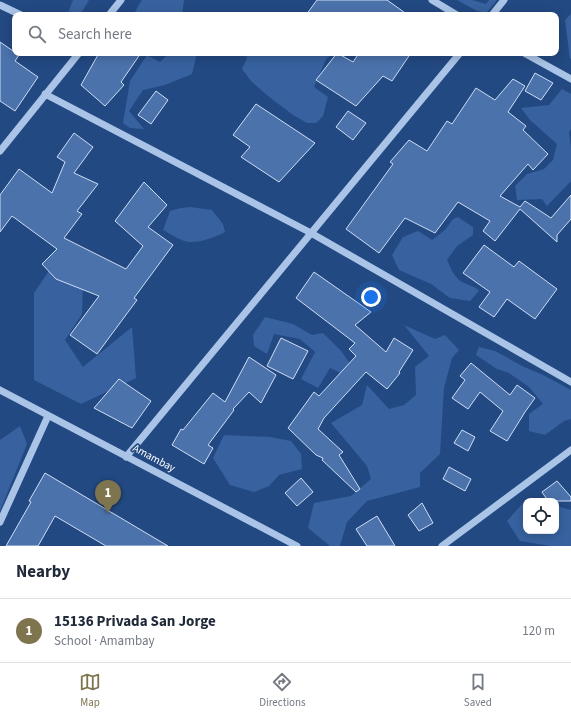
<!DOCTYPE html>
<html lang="en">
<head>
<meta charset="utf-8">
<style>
  :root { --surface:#fff; --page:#f2f2f3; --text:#1f2937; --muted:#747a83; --line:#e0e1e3; --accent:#7e754f }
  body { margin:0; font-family:"Source Sans 3",sans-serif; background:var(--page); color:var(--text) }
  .controls { position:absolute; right:12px; bottom:12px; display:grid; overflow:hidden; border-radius:8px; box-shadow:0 2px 10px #0003 }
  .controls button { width:36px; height:36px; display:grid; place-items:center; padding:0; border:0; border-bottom:1px solid var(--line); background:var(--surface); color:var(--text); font:20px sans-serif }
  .you { position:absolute; left:371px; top:297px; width:14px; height:14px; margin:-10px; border:3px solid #fff; border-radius:50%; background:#1a73e8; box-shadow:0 0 0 6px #1a73e833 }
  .badge { display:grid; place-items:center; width:26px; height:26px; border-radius:50%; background:var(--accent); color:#fff; font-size:13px; font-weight:700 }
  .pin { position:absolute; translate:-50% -33px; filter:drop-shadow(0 1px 2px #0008) }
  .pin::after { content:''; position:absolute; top:21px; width:14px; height:12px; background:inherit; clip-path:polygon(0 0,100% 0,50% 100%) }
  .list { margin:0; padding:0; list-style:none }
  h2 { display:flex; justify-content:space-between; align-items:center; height:52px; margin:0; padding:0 16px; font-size:17px }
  h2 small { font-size:13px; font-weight:400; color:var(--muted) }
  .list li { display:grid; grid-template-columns:26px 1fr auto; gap:12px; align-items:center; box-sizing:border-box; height:64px; padding:0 16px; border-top:1px solid var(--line) }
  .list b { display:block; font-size:15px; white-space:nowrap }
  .list p { margin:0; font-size:13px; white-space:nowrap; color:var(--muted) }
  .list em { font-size:13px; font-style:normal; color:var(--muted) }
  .icon { flex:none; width:22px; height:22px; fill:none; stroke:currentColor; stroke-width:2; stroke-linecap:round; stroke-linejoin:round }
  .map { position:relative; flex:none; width:571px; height:546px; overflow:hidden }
  .search { position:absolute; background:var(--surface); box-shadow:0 2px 10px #0003; left:12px; right:12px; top:12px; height:44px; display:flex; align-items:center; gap:10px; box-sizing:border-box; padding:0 14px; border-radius:8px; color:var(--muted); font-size:15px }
  .sheet { height:116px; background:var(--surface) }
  nav { display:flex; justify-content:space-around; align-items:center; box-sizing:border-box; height:56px; border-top:1px solid var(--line); background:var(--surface); font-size:11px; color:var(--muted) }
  nav a { display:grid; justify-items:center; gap:2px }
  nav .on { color:var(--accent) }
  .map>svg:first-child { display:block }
  .green { fill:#37629f }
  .building { fill:#4b72ab; stroke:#cedef6 }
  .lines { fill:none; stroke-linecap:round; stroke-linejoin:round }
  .minor { stroke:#aac4e7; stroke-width:7 }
  .labels { text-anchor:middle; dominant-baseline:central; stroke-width:3.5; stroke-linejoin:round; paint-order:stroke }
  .street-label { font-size:11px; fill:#fff; stroke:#234982 }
</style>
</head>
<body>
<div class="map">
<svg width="571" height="546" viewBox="0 0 571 546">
  <rect width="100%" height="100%" fill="#234982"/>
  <path class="green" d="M73,0H89L80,15H72L68,13Z
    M142,0H184L182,15H133Z
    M457,0H472L486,4L489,0H497L486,13L477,11Z
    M571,14V59H570L565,20Z
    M169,53H197L192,74L165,85L143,90L129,111L144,129L130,128L123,123L130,81L147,55L160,62Z
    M245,53H334L326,59L314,87L328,97L323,116L316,123H307L293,115L268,96L251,81L242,69L247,58Z
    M562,89L571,94V129L569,132L571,148V182L569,183L547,206L542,199L517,200L515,186L527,174L544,169L553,160L557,144L530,120L521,108L549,105Z
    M190,207L212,210L223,224L225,232C216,237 199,243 189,242C180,241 171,234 163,230L170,211L181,208Z
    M458,217L473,227V235L457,246L447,260C451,269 454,278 464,283C470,286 474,286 479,291L470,301L450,298L431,284L399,270L392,255L403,237L418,231L432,240L445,230L453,219Z
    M51,268L83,282L82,314L65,340L83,367L132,327L136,378L81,404L34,380V293Z
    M265,317L293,324L312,335L323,333L341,351L359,376L350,377L330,368L318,388L301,379L315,352L300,339L274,334L267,354L254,346L253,335Z
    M404,325L435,339L445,335L459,350L452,358L444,388L440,454L420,473V487L367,501L347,522L340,546H330L308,528L314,503L351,496L371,479L367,466L331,423L362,405L367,385L389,409L404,405L416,395L415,367L429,356Z
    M479,347L495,351L522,366L543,375L571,390V419L564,421L545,435L529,431V414L543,404L529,387L509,373L497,369L476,355Z
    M20,426L27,444L0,511V440Z
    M224,435L270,437L291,441L301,454L302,469L279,475L269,486L254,492L230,485L213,458Z
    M523,503H526V531H556V506L571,510V546H551L520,541L507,521Z"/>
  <path class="building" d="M317,0H387L408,15H306Z
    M0,42L19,55L15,61L38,77L15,111L0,101Z
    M99,53H141L121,82L124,85L105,106L81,85Z
    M337,53L353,62L359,53H411L392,81L383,76L356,106L316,80Z
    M535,73L553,83L541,100L525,91Z
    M513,79L525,86L508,112L526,126L523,130L548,154L533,170L528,164L500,196L520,207L525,201L551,218L571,195V219L557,235V242L520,209L495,241L483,231L490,221L458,202L435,233L405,218L379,253L346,229L393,164L390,162L409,140L427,151L447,121L452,124L476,88L495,100Z
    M156,91L168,100L151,124L138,115Z
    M256,104L315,143L279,182L241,157L250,147L233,135Z
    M348,111L366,123L353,140L336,127Z
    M74,133L93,147L74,173L98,184L77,211L82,214L64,238L126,269L143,246L115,221L144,182L167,205L148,227L173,245L134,298L137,300L97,354L70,335L99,296L56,279L42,264L57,249L12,216L0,232V195L19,169L52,193L65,162L57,157Z
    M484,245L514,267L519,261L557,289L535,319L507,299L494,317L479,307L490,292L463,273Z
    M314,272L371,312L355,325L386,352L394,338L413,350L399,372L400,373L387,389L366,372L324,418L318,429L343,452L339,455L360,489L356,492L322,460L323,458L316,455L288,428L314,392L319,396L356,356L349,349L355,343L296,298Z
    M281,338L308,351L293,379L267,366Z
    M249,357L276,375L261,403L249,392L233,409L234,410L208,445L213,448L204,464L172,445L181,429L183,430L213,393L225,402Z
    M471,363L510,395L517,385L535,398L525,412L507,441L490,431L503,411L480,392L468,409L452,398L465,380L460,376Z
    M119,379L151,401L132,428L94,408Z
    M462,430L475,437L468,451L454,443Z
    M449,467L471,479L465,491L443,479Z
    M45,473L168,546H106L55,516L38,546H6L31,502L29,501Z
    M301,478L313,492L297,506L285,493Z
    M557,481L571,497V501H548L542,492Z
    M422,503L433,523L419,531L408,515Z
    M377,516L395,546H367L356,529Z"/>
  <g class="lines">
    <path class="minor" d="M432,0L457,15
      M0,5L21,15
      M109,15L121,0
      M492,15L504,0
      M524,53L571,79
      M45,94L311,233L571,382
      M0,151L79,53
      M0,390L297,546
      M126,457L460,53
      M0,522L48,416
      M442,546L571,450"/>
  </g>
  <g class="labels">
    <g class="street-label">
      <text transform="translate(154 458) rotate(28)">Amambay</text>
    </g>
  </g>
</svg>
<div class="controls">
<button><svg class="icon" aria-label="locate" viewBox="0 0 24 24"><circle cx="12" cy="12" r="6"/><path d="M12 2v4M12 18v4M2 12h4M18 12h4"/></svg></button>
</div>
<div class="you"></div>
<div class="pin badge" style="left:108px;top:513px">1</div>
<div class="search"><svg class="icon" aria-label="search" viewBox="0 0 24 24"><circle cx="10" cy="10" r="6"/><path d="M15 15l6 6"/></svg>Search here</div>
</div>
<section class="sheet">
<h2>Nearby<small></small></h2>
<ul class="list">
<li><span class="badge">1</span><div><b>15136 Privada San Jorge</b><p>School · Amambay</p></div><em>120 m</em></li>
</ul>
</section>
<nav>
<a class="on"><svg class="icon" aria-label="map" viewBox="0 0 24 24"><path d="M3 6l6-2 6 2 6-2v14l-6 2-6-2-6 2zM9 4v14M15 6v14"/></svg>Map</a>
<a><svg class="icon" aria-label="directions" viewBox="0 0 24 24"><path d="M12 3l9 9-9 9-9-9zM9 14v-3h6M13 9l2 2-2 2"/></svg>Directions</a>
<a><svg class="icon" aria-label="saved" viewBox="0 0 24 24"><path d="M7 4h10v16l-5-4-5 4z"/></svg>Saved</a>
</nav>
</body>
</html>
